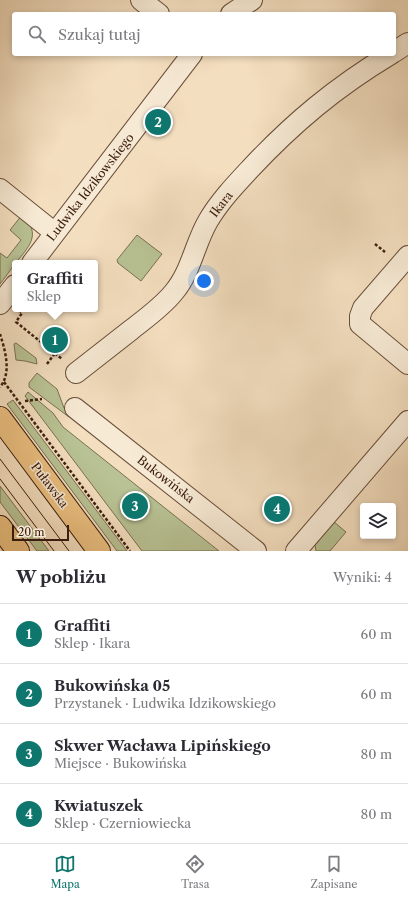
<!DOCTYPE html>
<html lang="pl">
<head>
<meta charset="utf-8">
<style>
  :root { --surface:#fff; --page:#f2f2f3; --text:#2b2b33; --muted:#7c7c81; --line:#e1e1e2; --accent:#0f766e }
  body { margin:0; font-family:"Libre Caslon Text",serif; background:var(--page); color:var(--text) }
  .controls { position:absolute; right:12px; bottom:12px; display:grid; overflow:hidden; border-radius:4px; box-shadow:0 2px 6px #0003 }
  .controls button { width:36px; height:36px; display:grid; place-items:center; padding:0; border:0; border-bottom:1px solid var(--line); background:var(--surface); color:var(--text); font:20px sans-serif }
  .scale { position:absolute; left:12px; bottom:10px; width:57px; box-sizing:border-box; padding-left:4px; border:2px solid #3c1e0e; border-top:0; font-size:11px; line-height:14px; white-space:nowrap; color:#3c1e0e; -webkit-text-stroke:3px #f7ead5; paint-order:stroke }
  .you { position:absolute; left:204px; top:281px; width:14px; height:14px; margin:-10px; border:3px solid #fff; border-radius:50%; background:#1a73e8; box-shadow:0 0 0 6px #1a73e833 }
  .badge { display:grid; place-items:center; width:26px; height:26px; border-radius:50%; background:var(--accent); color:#fff; font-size:13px; font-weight:700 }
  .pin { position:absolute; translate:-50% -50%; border:2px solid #fff; box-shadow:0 1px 4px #0006 }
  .popup { position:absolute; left:12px; top:260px; width:86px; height:52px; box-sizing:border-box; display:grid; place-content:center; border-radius:4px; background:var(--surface); filter:drop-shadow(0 1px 3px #0005); font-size:13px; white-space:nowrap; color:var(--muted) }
  .popup b { font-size:15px; color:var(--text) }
  .popup::after { content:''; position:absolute; left:50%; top:100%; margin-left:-8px; border:8px solid transparent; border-top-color:var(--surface) }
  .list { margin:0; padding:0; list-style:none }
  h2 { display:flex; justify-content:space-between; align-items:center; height:52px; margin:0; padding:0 16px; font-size:17px }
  h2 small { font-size:13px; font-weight:400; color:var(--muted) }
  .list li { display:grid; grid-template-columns:26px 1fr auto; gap:12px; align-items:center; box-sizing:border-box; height:60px; padding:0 16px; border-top:1px solid var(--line) }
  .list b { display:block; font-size:15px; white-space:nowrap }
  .list p { margin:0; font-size:13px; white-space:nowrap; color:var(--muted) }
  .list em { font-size:13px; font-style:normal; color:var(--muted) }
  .icon { flex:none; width:22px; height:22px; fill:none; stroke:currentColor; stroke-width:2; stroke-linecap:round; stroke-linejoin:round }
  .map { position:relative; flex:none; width:408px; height:551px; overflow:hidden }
  .search { position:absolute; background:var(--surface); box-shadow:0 2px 6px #0003; left:12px; right:12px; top:12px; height:44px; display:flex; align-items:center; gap:10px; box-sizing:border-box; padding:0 14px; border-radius:4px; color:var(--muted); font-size:15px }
  .sheet { height:292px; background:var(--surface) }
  nav { display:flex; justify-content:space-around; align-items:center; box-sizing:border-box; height:56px; border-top:1px solid var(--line); background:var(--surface); font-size:11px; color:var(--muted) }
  nav a { display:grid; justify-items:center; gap:2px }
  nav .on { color:var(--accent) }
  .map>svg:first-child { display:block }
  .green { fill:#b8c294; stroke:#7a7051 }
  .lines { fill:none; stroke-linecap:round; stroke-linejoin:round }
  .minor-casing { stroke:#6a4e3a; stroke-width:22 }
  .major-casing { stroke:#3c1e0e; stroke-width:24 }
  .path { stroke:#3c1e0e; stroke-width:2.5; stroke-dasharray:3 2; stroke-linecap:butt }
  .minor { stroke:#f7ead5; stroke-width:20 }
  .major { stroke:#eabf80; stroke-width:22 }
  .tram { stroke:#3c1e0e; stroke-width:1 }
  .labels { text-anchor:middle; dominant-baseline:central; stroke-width:3; stroke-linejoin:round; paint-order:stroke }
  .street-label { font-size:12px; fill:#3c1e0e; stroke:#f7ead5 }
</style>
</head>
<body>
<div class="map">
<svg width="408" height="551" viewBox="0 0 408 551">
  <rect width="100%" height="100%" fill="#f3debf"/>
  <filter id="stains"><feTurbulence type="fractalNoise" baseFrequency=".005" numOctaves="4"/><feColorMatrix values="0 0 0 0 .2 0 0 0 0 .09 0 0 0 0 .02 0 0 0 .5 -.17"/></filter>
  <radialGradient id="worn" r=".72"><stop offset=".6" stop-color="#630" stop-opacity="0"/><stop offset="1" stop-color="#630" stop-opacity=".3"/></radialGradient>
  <path class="green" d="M22,215C43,235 28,247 15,264C10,270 5,278 0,284V253L7,258L21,240L10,230Z
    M137,235L162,254L141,281L118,263L117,260Z
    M16,343L36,358L37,364L25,361L16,360L14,344Z
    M37,373L57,389L64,408L70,415L69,417L29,387V383Z
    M28,392L53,413L63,427L219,551H142L25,396Z
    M13,400L127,551H117L7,404Z
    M0,486L49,551H37L0,502Z
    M334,522L346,532L330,551H316L315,545Z"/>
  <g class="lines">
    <g class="minor-casing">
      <path id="minor" d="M141,0L159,14
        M231,14L252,0
        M394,52L408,43
        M0,189L55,233
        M408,256L363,308L360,316V324L408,364
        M32,263L192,54
        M0,304L15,285
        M76,373C94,359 113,344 131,330C146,318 162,307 174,292C191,272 195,243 208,221C219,202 235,185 250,169C293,123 336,87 391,54
        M75,408L256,551
        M296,551L408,421"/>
    </g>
    <g class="major-casing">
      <path id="major" d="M0,418L99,551
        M0,527L18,551"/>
    </g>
    <path class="path" d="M375,244L385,252
      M19,310L22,313L16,322L62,359
      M0,334C5,350 12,373 0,387
      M47,364L58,349
      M4,382L130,551
      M25,401L42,399"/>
    <use href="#minor" class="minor"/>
    <use href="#major" class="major"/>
    <path class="tram" d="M0,459L69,551
      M0,479L54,551"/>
  </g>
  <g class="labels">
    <g class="street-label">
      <text transform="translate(90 187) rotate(-52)">Ludwika Idzikowskiego</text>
      <text transform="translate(221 204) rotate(-52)">Ikara</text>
      <text transform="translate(166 479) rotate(38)">Bukowińska</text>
      <text transform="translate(50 485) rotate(53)">Puławska</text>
    </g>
  </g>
  <rect width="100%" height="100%" filter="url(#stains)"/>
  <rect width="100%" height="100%" fill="url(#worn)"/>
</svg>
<div class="controls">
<button><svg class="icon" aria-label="layers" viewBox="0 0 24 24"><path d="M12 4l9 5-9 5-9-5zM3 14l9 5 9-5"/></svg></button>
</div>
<div class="scale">20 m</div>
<div class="you"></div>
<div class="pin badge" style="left:55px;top:340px">1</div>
<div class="popup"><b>Graffiti</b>Sklep</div>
<div class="pin badge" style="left:158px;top:122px">2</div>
<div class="pin badge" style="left:135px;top:506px">3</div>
<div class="pin badge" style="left:277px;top:509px">4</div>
<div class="search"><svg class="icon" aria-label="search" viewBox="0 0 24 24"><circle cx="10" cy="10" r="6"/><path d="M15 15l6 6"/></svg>Szukaj tutaj</div>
</div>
<section class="sheet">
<h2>W pobliżu<small>Wyniki: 4</small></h2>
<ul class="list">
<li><span class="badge">1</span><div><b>Graffiti</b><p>Sklep · Ikara</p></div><em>60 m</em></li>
<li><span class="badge">2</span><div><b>Bukowińska 05</b><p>Przystanek · Ludwika Idzikowskiego</p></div><em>60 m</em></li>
<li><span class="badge">3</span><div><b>Skwer Wacława Lipińskiego</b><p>Miejsce · Bukowińska</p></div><em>80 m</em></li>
<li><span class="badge">4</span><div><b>Kwiatuszek</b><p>Sklep · Czerniowiecka</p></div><em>80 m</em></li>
</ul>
</section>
<nav>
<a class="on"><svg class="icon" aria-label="map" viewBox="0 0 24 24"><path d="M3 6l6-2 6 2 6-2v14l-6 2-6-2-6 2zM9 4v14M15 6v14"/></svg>Mapa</a>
<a><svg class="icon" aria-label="directions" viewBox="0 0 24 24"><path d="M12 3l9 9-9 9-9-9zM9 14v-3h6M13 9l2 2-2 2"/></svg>Trasa</a>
<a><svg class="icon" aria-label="saved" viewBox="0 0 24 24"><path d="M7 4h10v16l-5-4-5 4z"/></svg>Zapisane</a>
</nav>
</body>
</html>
